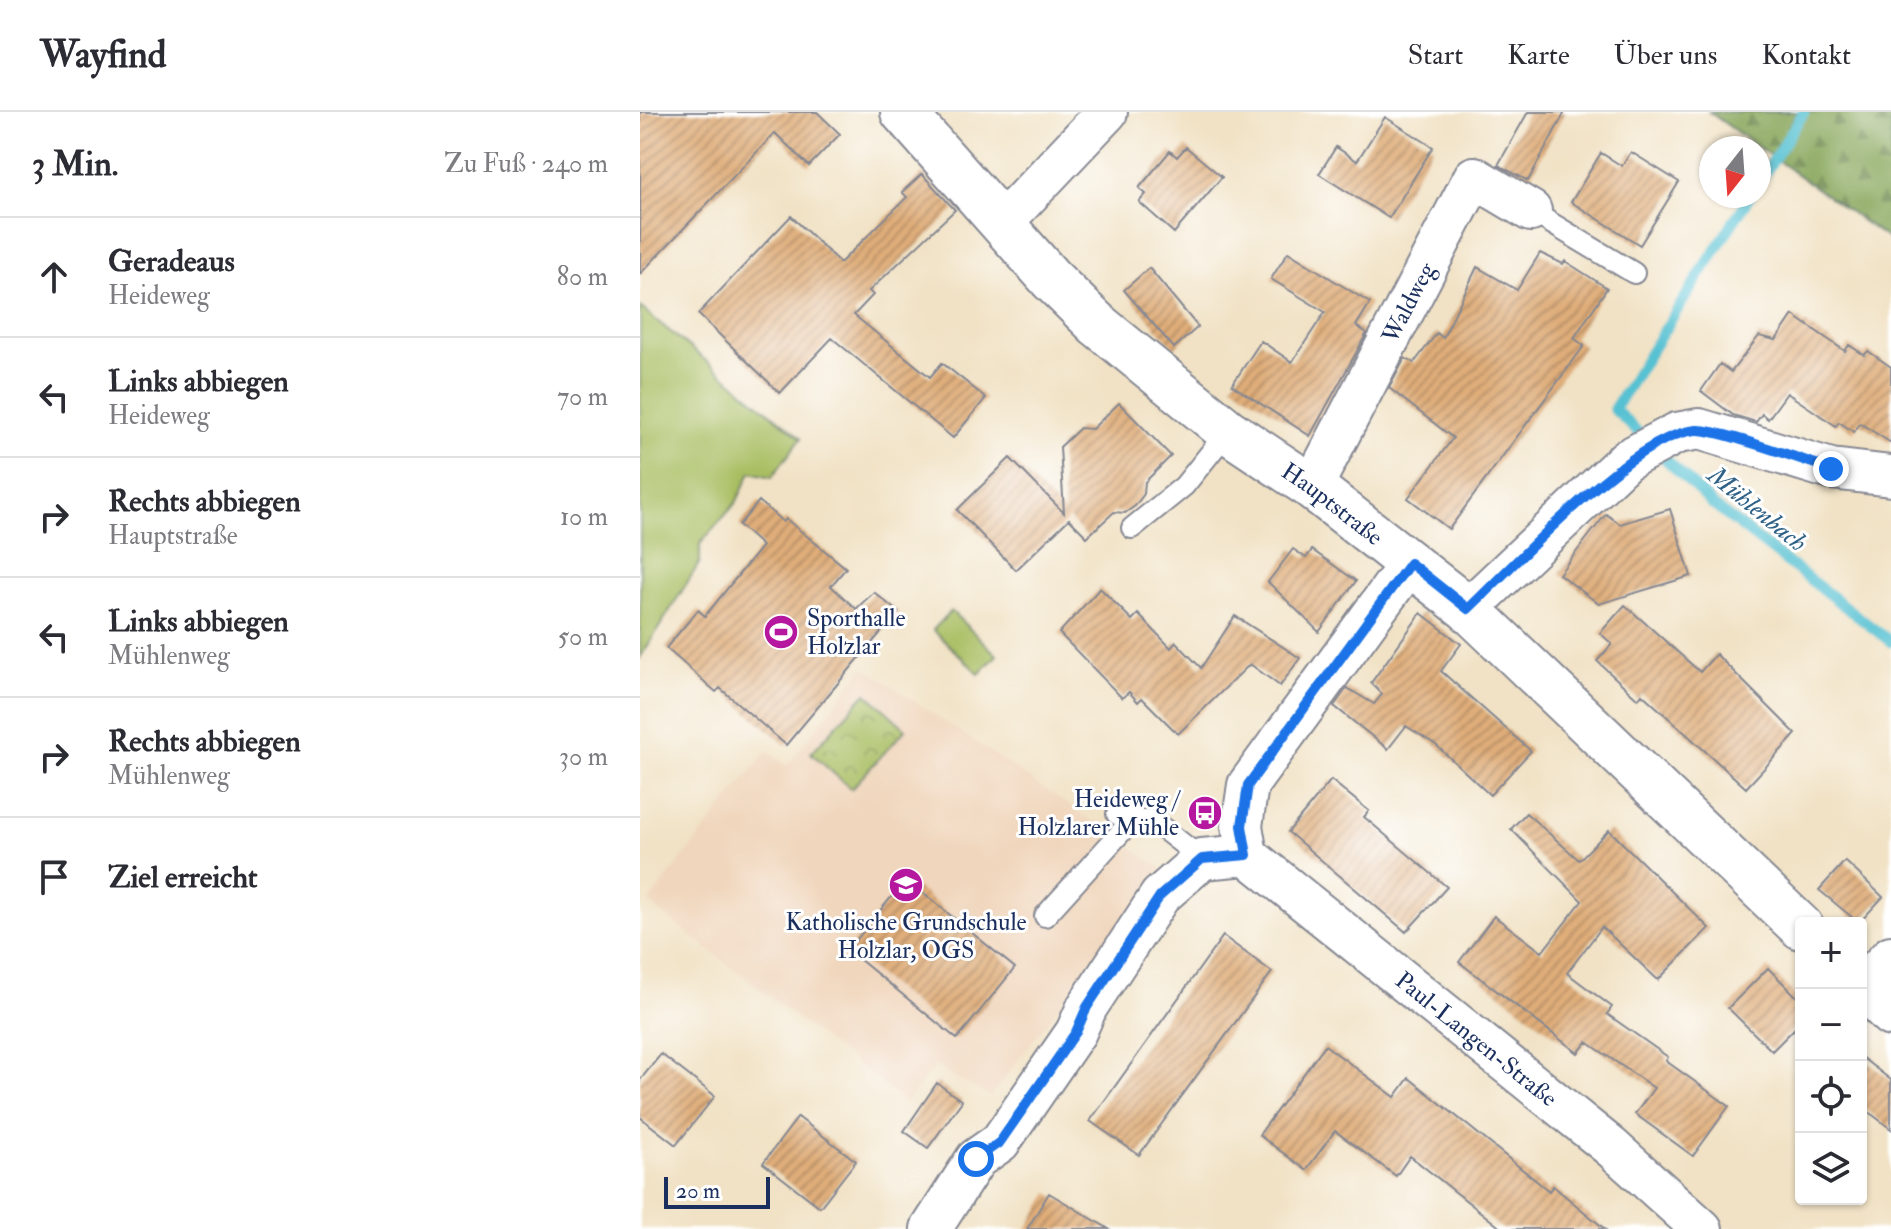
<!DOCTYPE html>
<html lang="de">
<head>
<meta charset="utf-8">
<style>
  :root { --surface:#fff; --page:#f2f2f3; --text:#2b2b33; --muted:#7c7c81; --line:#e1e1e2 }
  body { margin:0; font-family:"IM FELL Double Pica",serif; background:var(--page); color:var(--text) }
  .controls { position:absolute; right:24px; bottom:24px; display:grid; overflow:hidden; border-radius:8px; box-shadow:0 2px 6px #0004 }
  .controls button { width:72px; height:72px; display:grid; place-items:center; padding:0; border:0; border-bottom:2px solid var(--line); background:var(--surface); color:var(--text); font:40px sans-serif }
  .compass { position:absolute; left:1059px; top:24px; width:72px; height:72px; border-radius:50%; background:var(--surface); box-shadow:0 2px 6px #0004; rotate:197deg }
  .scale { position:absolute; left:24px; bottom:20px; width:106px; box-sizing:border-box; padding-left:8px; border:4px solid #1b2f5e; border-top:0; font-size:22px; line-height:28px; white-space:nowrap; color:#1b2f5e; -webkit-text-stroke:6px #fff; paint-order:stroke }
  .stop { position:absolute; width:24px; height:24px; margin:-18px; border:6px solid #1a73e8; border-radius:50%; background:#fff }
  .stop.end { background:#1a73e8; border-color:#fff; box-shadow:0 2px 8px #0008 }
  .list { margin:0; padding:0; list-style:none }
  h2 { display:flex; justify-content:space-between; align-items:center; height:104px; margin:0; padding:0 32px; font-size:34px }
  h2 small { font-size:26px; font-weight:400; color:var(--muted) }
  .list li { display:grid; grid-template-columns:52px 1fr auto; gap:24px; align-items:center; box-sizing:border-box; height:120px; padding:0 32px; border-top:2px solid var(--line) }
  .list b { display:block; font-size:30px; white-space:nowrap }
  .list p { margin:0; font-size:26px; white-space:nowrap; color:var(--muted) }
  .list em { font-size:26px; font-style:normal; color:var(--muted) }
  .icon { flex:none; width:44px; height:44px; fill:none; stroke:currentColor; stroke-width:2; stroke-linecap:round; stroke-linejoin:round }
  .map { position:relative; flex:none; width:1251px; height:1117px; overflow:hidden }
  header { display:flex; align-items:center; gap:48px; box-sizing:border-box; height:112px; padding:0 40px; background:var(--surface); border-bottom:2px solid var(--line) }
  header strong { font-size:38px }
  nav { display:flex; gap:44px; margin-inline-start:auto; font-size:28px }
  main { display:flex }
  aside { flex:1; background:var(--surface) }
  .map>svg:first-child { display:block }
  .built { fill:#f0d6bc }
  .grass { fill:#a9be62; stroke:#627660; stroke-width:2 }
  .forest { fill:url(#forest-firs); stroke:#506a5b; stroke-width:2 }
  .park { fill:url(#park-crowns); stroke:#627660; stroke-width:2 }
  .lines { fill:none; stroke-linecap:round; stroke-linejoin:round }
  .stream { stroke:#56c1d2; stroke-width:11 }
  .building { fill:url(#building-hatch) }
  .lane-casing { stroke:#868892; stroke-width:24 }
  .street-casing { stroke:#868892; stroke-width:44 }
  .secondary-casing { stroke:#868892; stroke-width:48 }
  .lane { stroke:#fff; stroke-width:20 }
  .street { stroke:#fff; stroke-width:40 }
  .secondary { stroke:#fff; stroke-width:44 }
  .route { stroke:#1a73e8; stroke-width:10 }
  .labels { text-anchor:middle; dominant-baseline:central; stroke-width:6; stroke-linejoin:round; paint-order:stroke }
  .street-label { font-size:24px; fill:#1b2f5e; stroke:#fff }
  .poi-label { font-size:24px; fill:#1b2f5e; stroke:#fff; text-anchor:start }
  .water-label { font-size:26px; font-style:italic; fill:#306287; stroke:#fff }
</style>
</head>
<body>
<header>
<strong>Wayfind</strong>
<nav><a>Start</a><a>Karte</a><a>Über uns</a><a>Kontakt</a></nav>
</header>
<main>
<aside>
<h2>3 Min.<small>Zu Fuß · 240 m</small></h2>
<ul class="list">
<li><svg class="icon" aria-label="ahead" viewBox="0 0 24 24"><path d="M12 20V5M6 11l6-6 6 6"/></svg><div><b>Geradeaus</b><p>Heideweg</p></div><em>80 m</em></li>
<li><svg class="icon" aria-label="left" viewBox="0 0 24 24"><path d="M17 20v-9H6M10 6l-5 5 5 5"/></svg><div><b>Links abbiegen</b><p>Heideweg</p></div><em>70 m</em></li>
<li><svg class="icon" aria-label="right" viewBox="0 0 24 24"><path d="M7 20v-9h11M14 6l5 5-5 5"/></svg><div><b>Rechts abbiegen</b><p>Hauptstraße</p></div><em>10 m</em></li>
<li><svg class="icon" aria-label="left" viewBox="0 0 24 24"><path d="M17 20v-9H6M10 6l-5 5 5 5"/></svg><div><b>Links abbiegen</b><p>Mühlenweg</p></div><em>50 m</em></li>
<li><svg class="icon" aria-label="right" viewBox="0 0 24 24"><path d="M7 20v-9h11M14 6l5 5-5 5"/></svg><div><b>Rechts abbiegen</b><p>Mühlenweg</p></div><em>30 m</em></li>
<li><svg class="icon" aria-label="arrive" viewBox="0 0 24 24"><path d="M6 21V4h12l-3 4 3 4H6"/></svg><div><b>Ziel erreicht</b></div></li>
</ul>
</aside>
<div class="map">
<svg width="1251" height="1117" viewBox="0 0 1251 1117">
  <defs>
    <pattern id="forest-firs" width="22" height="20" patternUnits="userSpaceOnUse" patternTransform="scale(2)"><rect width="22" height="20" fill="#86a558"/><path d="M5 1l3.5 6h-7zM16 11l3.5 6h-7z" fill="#6d874c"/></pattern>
    <pattern id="park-crowns" width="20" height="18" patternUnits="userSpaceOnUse" patternTransform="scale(2)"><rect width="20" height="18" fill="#a9be62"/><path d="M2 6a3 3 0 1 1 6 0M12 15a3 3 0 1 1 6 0" fill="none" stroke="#899b54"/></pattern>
    <pattern id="building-hatch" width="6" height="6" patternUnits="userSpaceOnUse" patternTransform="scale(2)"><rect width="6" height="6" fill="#dfad79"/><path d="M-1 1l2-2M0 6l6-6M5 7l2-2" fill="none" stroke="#b48d66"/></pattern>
  </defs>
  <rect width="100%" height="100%" fill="#fff"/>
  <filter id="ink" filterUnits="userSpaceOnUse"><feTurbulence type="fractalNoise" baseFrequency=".0125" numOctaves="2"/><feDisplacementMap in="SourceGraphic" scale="16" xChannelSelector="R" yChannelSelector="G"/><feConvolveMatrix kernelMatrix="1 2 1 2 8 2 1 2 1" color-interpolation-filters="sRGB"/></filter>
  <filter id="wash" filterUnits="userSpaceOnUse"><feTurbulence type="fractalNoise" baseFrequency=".006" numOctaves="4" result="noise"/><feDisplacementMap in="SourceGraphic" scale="32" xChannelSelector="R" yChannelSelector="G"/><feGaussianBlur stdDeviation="1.8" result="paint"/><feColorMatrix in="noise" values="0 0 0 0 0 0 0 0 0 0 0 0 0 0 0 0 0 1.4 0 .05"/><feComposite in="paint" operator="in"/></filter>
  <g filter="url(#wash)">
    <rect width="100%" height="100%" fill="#f1e2c5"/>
    <path class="built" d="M224,555L523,757L350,985L295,954L266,991L8,790L127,639L147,654Z"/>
    <path class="grass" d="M0,195L161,326L132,365L111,360L96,391L60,432V450L0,546Z
      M311,499L357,543L339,562L293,518Z"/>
    <path class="forest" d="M1069,0H1251V129Z"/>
    <path class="park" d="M226,581L266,617L211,677L171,641Z"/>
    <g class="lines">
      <path class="stream" d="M1119,70L1164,0
        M1110,84L974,297L1073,393L1251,530"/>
    </g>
    <g id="blocks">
      <path class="building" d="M0,0H177L200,22L169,54L135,21L0,162Z
        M888,0H925L888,69L858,53Z
        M745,5L793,35L749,106L679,62L696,35L717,49Z
        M546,35L582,65L534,121L499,90L506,82L499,76L530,39L537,45Z
        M991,40L1039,70L1000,133L931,90L961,41L982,54Z
        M282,62L315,98L229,179L233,183L214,203L290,265L302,251L346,286L313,326L192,226L140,281L58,202L151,104L200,151L267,85L262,80Z
        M648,140L730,191L716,214L727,221L670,324L592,273L621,229L652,250L685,200L631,167Z
        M900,141L923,152L925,149L967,176L934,226L944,234L809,417L768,386L813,326L749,276L765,246L774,251L797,221L803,226L837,155L877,178Z
        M509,156L558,215L534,236L484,178Z
        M1153,203L1205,239L1209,233L1224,243L1228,239L1251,255V331L1220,311L1214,320L1199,310L1196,314L1147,281L1128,307L1122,302L1116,310L1093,303L1061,279L1080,252L1091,260L1119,224L1136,228Z
        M479,291L531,344L505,370L504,382L495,394L485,401L474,400L447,425L429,407L376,458L317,398L370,346L424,401L420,335L440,316L452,317Z
        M119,389L143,410L146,407L206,456L191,474L216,497L234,480L258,500L146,633L80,576L76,580L26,536L58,498L65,504L122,434L99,413Z
        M1030,397L1051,464L959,492L919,462L966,402L980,412Z
        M653,437L666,446L672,438L716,469L679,520L628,470Z
        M460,476L492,508L498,502L531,536L536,530L561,556L595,504L660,546L640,574L610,552L538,622L502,586L498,590L489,580L482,586L419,521Z
        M985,493L1060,560L1076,542L1156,622L1106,676L1002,582L998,587L957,549L972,532L960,521Z
        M781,501L821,532L801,559L891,639L850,683L796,633L766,614L748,637L694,594L707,576L734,592L742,582L731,571Z
        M691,668L729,699L724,705L807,775L766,820L648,720Z
        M886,701L939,748L969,718L1069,816L1018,868L962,815L927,861L972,895L967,902L1028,945L1026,949L1089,994L1053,1044L995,1002L1014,976L947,930L938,941L819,850L854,804L902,840L942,789L871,717Z
        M1205,749L1243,785L1219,811L1179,778Z
        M266,767L375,856L317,927L208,838Z
        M583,824L632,860L499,1043L450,1009Z
        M1128,856L1161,889V910L1132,939L1088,896Z
        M685,933L755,985L769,966L909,1079L913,1074L965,1117H862L770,1044L756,1064L695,1019L666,1058L619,1023Z
        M21,942L75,984L36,1033L0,1005V968Z
        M1221,945L1251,968V1017L1221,994Z
        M297,971L322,989L288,1036L264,1019Z
        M158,1005L216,1049L180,1095L123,1051Z
        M409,1081L469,1117H387Z"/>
    </g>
  </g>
  <g filter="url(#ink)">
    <use href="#blocks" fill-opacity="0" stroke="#868892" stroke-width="2"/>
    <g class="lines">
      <g class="lane-casing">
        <path id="lane" d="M891,99L994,161
          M492,416L544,374L588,319
          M477,702L492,708H512L562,747
          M405,804L492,708"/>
      </g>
      <g class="street-casing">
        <g id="street">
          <path d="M362,111L467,0"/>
          <path id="s1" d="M672,375L834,65L891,99"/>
          <path d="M828,497L986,348L1037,321L1059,317L1191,357L1251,364"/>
          <path id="s2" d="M607,743L971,1035L1062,1117"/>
          <path d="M607,743L602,714L608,673L770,451"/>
          <path d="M1223,873L1251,844"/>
          <path d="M291,1117L336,1047L360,1030L436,920L447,895L520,784L562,747L607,743"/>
        </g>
      </g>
      <g class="secondary-casing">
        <g id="secondary">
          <path id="s3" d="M263,0L411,167L458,213L588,319L672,375L828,497L1161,815"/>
          <path d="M1221,872L1251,902"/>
        </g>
      </g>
      <use href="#lane" class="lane"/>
      <use href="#street" class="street"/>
      <use href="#secondary" class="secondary"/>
    </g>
  </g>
  <g class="lines" filter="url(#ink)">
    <path class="route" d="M336,1047L360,1030L436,920L447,895L520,784L562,747L607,743L602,714L608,673L770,451L828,497C877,451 992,323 1056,318C1076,316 1165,349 1191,357"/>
  </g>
  <defs>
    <g id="stadium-disc" transform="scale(1.8)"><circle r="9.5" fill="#b5179e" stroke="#fff"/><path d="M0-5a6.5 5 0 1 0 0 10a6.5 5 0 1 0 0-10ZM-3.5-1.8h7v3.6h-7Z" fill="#fff"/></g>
    <g id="bus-disc" transform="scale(1.8)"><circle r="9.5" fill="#b5179e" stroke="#fff"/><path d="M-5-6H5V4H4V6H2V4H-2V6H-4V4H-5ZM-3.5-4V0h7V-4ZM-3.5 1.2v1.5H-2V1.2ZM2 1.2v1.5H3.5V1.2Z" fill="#fff"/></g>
    <g id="school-disc" transform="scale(1.8)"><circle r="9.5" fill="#b5179e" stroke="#fff"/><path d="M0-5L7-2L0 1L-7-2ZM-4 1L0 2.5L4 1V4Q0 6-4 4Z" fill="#fff"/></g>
  </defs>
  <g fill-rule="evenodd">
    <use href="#stadium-disc" x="141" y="520"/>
    <use href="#bus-disc" x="565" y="701"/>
    <use href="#school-disc" x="266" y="773"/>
  </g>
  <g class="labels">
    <g class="street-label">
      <text stroke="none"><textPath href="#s1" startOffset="208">Waldweg</textPath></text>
      <text stroke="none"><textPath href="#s3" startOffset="584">Hauptstraße</textPath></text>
      <text stroke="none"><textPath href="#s2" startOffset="294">Paul-Langen-Straße</textPath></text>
    </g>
    <g class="poi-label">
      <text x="167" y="506">Sporthalle<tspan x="167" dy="28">Holzlar</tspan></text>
      <text x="539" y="687" text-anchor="end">Heideweg /<tspan x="539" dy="28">Holzlarer Mühle</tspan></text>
      <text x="266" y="810" text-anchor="middle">Katholische Grundschule<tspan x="266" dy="28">Holzlar, OGS</tspan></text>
    </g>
    <g class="water-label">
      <text transform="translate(1117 397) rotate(39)">Mühlenbach</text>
    </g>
  </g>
</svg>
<div class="controls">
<button>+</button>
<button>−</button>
<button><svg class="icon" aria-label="locate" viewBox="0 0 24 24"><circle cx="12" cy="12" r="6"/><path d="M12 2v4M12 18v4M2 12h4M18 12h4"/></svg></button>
<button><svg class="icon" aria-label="layers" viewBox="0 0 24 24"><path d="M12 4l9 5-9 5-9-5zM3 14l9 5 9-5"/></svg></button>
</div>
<svg class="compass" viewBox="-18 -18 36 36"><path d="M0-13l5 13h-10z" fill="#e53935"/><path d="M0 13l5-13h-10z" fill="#7c7c81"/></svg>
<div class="scale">20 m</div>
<div class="stop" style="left:336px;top:1047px"></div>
<div class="stop end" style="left:1191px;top:357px"></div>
</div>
</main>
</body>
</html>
